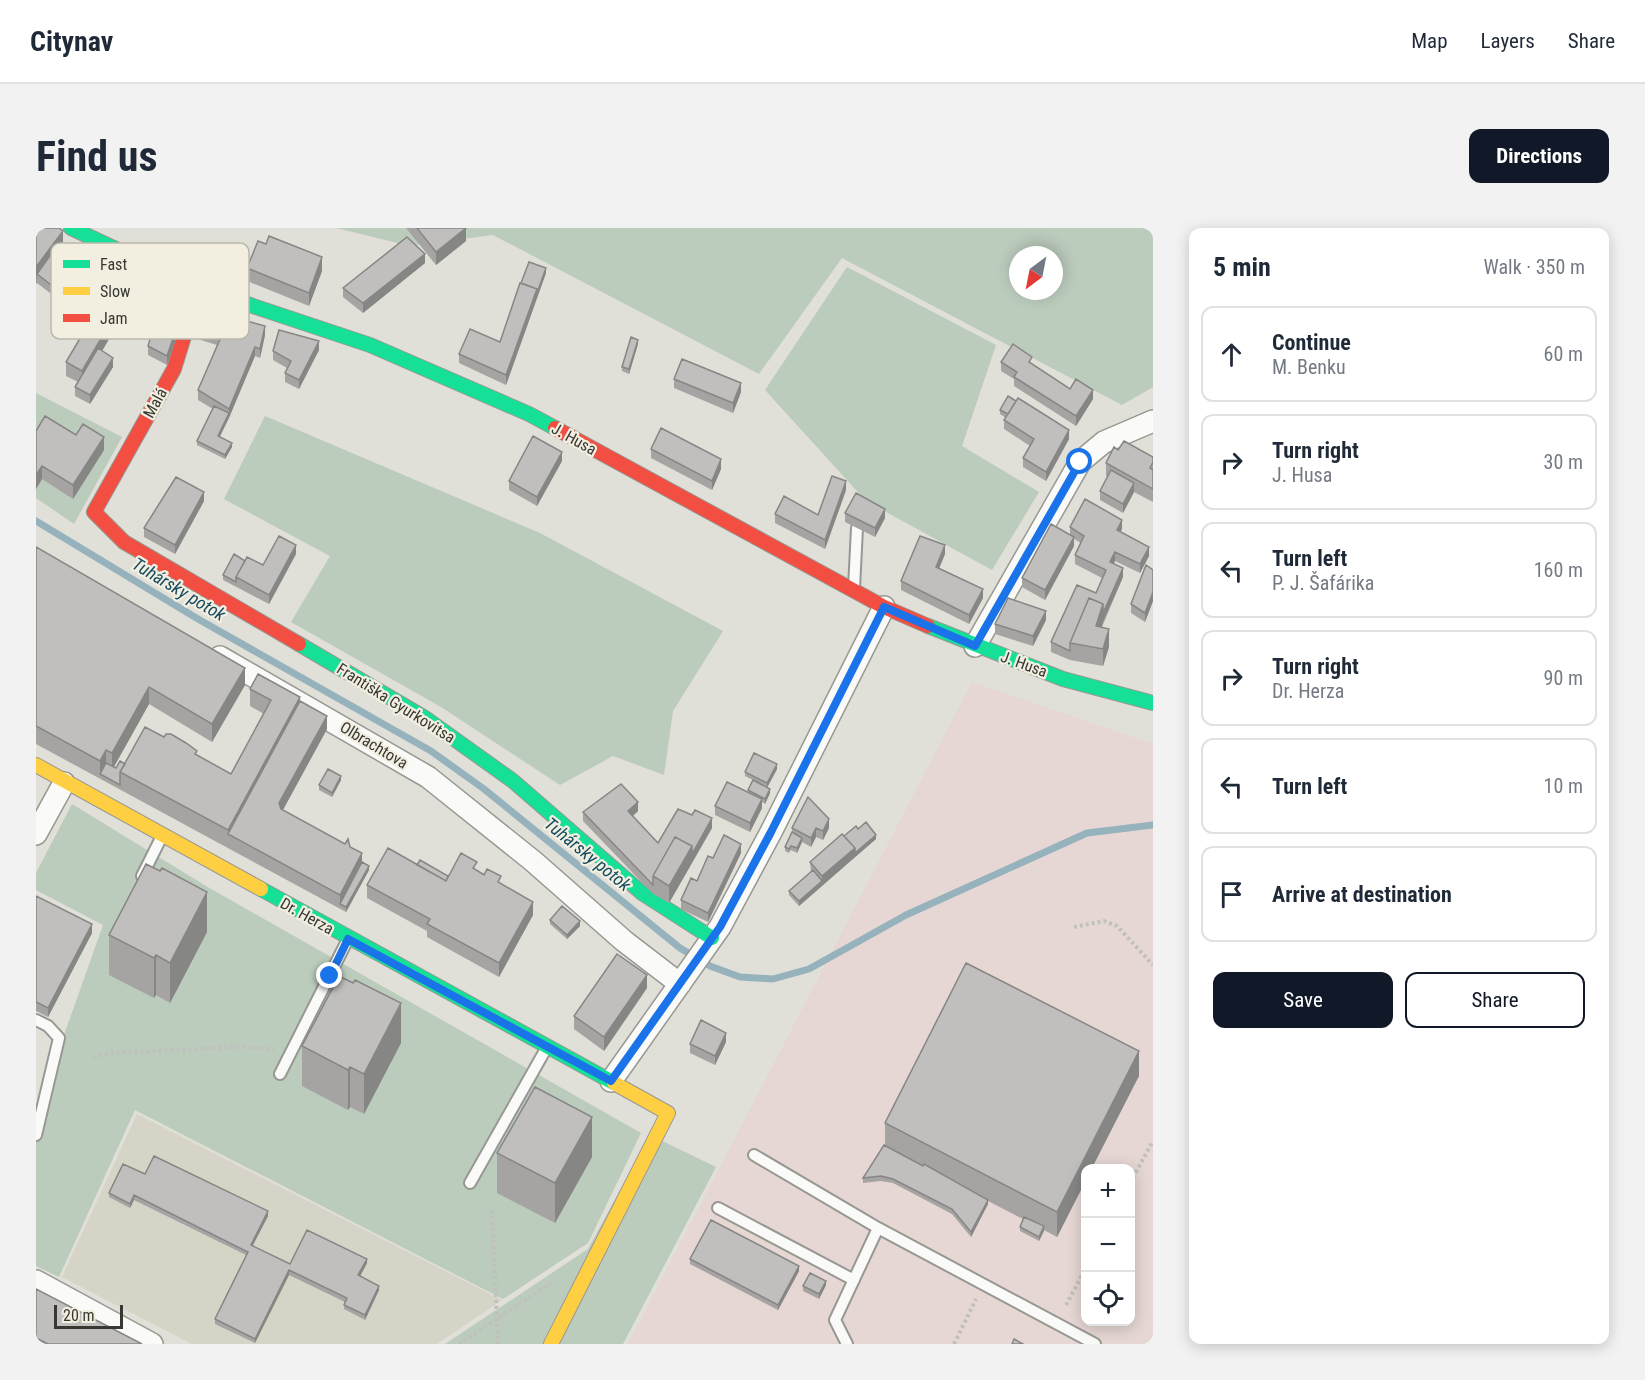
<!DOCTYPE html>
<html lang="en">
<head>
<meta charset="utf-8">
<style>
  :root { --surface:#fff; --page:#f2f2f3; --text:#1f2937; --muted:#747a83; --line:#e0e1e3; --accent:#111827 }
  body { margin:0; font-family:"Roboto Condensed",sans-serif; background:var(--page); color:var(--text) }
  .controls { position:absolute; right:18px; bottom:18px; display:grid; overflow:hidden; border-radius:12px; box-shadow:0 3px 15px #0003 }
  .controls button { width:54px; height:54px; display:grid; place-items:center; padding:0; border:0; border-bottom:2px solid var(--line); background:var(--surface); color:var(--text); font:30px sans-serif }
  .compass { position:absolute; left:973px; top:18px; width:54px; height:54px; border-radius:50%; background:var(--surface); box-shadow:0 3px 15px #0003; rotate:212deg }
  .scale { position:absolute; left:18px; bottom:15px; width:69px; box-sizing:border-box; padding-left:6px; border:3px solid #383732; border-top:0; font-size:16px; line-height:21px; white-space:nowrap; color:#383732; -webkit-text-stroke:4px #f2efe1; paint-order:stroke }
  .stop { position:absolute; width:18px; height:18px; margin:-14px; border:4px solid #1a73e8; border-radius:50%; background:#fff }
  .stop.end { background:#1a73e8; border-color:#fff; box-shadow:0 2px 6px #0008 }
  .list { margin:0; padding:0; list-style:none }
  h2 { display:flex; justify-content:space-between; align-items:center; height:78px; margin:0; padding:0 24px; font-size:26px }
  h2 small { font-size:20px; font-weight:400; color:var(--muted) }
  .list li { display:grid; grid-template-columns:39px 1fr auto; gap:18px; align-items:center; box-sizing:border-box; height:96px; margin:0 12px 12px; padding:0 12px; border:2px solid var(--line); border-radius:12px }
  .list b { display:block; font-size:22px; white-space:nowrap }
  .list p { margin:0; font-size:20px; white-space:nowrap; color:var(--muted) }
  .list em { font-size:20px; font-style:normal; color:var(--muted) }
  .actions { display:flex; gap:12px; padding:18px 24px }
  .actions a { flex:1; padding:14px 0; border:2px solid var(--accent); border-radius:12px; text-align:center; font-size:21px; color:var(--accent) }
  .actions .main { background:var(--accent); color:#fff }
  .icon { flex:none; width:33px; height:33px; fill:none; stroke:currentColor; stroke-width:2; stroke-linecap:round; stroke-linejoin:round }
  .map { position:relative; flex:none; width:1117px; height:1116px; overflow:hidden; border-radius:12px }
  header { display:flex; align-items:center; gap:36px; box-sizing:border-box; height:84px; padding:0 30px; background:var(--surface); border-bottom:2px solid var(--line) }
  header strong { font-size:28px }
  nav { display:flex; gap:33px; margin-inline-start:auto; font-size:21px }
  .intro { display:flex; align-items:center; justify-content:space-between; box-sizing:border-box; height:144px; padding:0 36px }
  h1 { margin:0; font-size:42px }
  .button { padding:15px 27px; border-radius:12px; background:var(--accent); color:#fff; font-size:21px; font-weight:700 }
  main { display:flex; gap:36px; padding:0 36px }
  aside { flex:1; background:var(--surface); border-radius:12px; box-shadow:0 3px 15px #0003 }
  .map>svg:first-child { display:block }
  .built { fill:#d6d4c6 }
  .medical { fill:#e6d7d4; fill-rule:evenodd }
  .green { fill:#bbcbbc; fill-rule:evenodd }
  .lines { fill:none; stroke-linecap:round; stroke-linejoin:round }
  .stream { stroke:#96b2bd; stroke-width:7 }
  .lane-casing { stroke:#989892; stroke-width:14 }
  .street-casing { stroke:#989892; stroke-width:24 }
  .fast-casing { stroke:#989892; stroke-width:16 }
  .slow-casing { stroke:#989892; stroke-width:16 }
  .jam-casing { stroke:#989892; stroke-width:16 }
  .path { stroke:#c0c0bd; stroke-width:4; stroke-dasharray:3 3; stroke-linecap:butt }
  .lane { stroke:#fafaf9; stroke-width:10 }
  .street { stroke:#fafaf9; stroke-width:21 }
  .fast { stroke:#16e098; stroke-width:14 }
  .slow { stroke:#ffcf43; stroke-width:14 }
  .jam { stroke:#f24e42; stroke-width:14 }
  .wall { fill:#a5a4a3 }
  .shaded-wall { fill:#868684 }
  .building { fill:#c0bfbd; stroke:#868684; stroke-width:1.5 }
  .route { stroke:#1a73e8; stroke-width:8 }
  .labels { text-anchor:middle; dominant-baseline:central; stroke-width:4.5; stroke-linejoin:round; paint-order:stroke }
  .street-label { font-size:16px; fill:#383732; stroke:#f2efe1 }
  .water-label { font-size:18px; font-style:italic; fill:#144b60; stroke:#f2efe1 }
  .key { fill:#f2efe1; stroke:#bab8ac; stroke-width:1.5 }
  .key-label { font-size:16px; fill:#383732 }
</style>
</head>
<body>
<header>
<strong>Citynav</strong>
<nav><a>Map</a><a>Layers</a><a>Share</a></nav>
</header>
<div class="intro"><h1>Find us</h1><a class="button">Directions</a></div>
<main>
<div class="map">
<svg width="1117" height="1116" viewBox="0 0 1117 1116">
  <rect width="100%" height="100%" fill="#e0dfd8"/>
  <path class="built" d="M101,886L466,1072L401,1116H156L26,1049Z"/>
  <path class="medical" d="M936,454L1117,516V1116H592ZM1050,940H1094V1094H1050Z"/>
  <path class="green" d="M300,0H1117V159L1086,177L806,30L723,146L457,7L374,18ZM982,27H1018V63H982Z
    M811,39L960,117L926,218L1003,264L956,342L830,273L729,162Z
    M0,165L86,209L38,296L0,270Z
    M229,188L504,305L687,403L637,483L628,547L577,528L524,557L405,479L255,394L294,328L188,271Z
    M36,576L170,658L605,905L552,1015L467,1071L99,882L23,1049L0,1038V886L67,697L0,662V645Z
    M614,907L680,939L587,1116H409L552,1021Z"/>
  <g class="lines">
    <path class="stream" d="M0,293L162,391L395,523L448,561L644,720L674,738L704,749L737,751L773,741L870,687L1051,605L1117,597"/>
    <g class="lane-casing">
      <path id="lane" d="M818,360L821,300
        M106,648L126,608
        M0,792L12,798L23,810L0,907
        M244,846L312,711
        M718,927L842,1000L799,1092L811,1116
        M434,955L511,819
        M682,980L818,1052
        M842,1000L1059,1116"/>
    </g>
    <g class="street-casing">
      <path id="street" d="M939,418L1044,234L1068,214L1117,193
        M184,429L392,549L497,633L588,713L644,756
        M0,606L28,555
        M575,853L684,699L735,604L848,379
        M0,1053L116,1116"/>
    </g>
    <g class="fast-casing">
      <path id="fast" d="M35,0L163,60L334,117L493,186L519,200
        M892,398L1027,451L1117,475
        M263,416L389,490L477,553L606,665L676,710
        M225,661L578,855"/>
    </g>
    <g class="slow-casing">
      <path id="slow" d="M0,537L225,661
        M515,1116L632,885L578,855"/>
    </g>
    <g class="jam-casing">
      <path id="jam" d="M163,60L138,141L58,284L88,314L263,416
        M519,200L848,379L892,398"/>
    </g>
    <path class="path" d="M1038,699L1068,693L1081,698L1117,737
      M57,829L75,825L201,819L238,821
      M1094,955L1117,913
      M456,982L462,1116
      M1030,1077L1050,1040
      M423,1116L515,1055
      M918,1116L940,1071"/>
    <use href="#lane" class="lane"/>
    <use href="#street" class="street"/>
    <use href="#fast" class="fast"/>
    <use href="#slow" class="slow"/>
    <use href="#jam" class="jam"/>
  </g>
  <path class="wall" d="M0,0L27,20L21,29L54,54H101L149,84L131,137L112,127V118L119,95L90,82L66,123L77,139L54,176L39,168V159L42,154L30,148V134L66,73L54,67L40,85L1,55L0,56Z
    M370,0H430V13L400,37Z
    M389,35L327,85L307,69V60Z
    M211,40L286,43L273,78L211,53Z
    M510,45L470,157L423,135V126L464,114L485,55Z
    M158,101L229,107L224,130L219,128L184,209L196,219L189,231L161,217V213L177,181L162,172V162L181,117L158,110Z
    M602,116L593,146L586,143V139Z
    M283,122L263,161L249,154V145L251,140L237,132V123Z
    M965,134L996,137L1034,161L1057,171L1040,198L978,158V151L965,143Z
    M638,151L705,164L697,185L638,160Z
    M964,182L1033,211L1010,253L987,239V230L994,218L968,201V192L970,190L964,186Z
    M0,203L40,207L68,222L37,271L6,251L0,261Z
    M615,221L685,241L676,262L615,230Z
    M1082,222L1117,229V274L1098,264L1087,285L1064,272V263L1072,249L1070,248V235Z
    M526,233L501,278L473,262V253Z
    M810,262L789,321L739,295V286L782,287Z
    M168,273L139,326L108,309V300Z
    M809,285L849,290L839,309L809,294Z
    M1034,299L1086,301L1084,304L1113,328L1104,345L1079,333L1078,336L1087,349L1066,399L1073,419L1067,438L1034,432L1015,424V414L1060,365L1066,350L1039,336V327L1045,315L1038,311V318L1009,372L986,359V350L1034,307Z
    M0,319L209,457L176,514L113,476L78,539L80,540L89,536L161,527L195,546L228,486L214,478V461L264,473L291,501L247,582L314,619L333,642L310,684L0,516Z
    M260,326L233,376L187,352V347L209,333L227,337Z
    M909,326L903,340L947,370L933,396L865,362V353Z
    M1117,342V373L1109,394L1095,385V376Z
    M1010,392L997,418L959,406V396Z
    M741,541L731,559L734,565L729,576L726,574V580L714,604L679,587V578L712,564V562L717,552L709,548V544Z
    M305,552L296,569L283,562V557Z
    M602,583L596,588L622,615L676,600L633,675L617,666L547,593V584Z
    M756,600H793L787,612L780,609L775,619L766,614L761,625L755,622L753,625L749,623V619L756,604Z
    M822,601L840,611L763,678L753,667V663L775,644L774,634L808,608Z
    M705,625L672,694L645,681V672L661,653L677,630Z
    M381,637L412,648L441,642L465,655L497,687L463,749L391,709V703L331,670V657Z
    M0,668L56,705L12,789L0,783Z
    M514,692L544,698L531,711L514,696Z
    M171,704L134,775L120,767L118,770L73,747V707Z
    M611,760L568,823L538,801V788Z
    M690,814L679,837L654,825V816Z
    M365,815L328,886L314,879L312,882L266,858V818Z
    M1103,848L1050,940V952L1021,1009L1008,1002L1003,1013L984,1003V999L987,991L952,973V976L935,1009L916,986L857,955L845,953L827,955V950L849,918V895Z
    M461,925L556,929L519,995L461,965Z
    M109,946L232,988L216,1018L254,1036L331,1035L324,1048L343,1062L329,1092L308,1081V1077L309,1074L253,1047L219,1115L179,1096V1091L210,1027L98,972L94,980L73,969V965Z
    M654,1031L763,1043L742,1082L654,1036Z
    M790,1057L783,1071L767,1063V1058Z
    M0,1061L106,1116H0Z"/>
  <path class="shaded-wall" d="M430,0V13L400,37V24Z
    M27,3V20L5,49L1,46L0,56V39Z
    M389,26V35L327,85V75Z
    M286,29V43L273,78V65Z
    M510,40V45L501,70L470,157V147L501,61Z
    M101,49V63L90,73V82L46,157V143Z
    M54,57V67L40,85V76Z
    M149,75V84L131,137V128Z
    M229,98V107L224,130V121Z
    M602,112V116L593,146V141Z
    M283,113V122L263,161V152Z
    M219,119V128L193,190L182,212V208L193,185V181Z
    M77,130V139L54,176V167Z
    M705,155V164L697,185V175Z
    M1057,162V171L1040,198V188Z
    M1033,202V211L1010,253V244Z
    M68,209V222L37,271V257Z
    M196,215V219L189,231V227Z
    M526,224V233L501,278V269Z
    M685,231V241L676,262V253Z
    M6,238V251L0,261V247Z
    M810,253V262L789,321V312Z
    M1098,255V264L1087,285V276Z
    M168,264V273L139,326V317Z
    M849,281V290L839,309V300Z
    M1086,292V301L1081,311V302Z
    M1038,309V318L1009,372V362Z
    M260,317V326L233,376V367Z
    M909,317V326L900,348V339Z
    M1113,319V328L1104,345V336Z
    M1079,324V333L1074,343V334Z
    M1087,340V349L1067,394V385Z
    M947,361V370L933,396V387Z
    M1117,364V373L1109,394V385Z
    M1067,376V394L1060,415V398Z
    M1010,383V392L997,418V408Z
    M1073,401V419L1067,438V421Z
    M209,440V457L176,514V496Z
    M113,459V476L76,542V525Z
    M264,469V487L192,606V602Z
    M291,488V501L243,589V575Z
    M70,522V540L64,546V533Z
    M741,536V541L731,560V555Z
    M305,548V552L296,569V565Z
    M734,561V565L729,576V571Z
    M726,571V580L714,604V595Z
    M602,574V583L592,593V583Z
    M676,590V600L633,675V658L656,618Z
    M793,591V600L787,612V603Z
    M780,600V609L775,619V610Z
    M840,607V611L819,629V625Z
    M766,610V614L761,625V620Z
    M705,616V625L672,694V685Z
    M819,620V629L763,678V673L786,653V648Z
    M326,625V639L304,676V667Z
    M333,638V642L310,684V679Z
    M171,664V704L134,775V735Z
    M497,674V687L463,749V735Z
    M544,693V698L531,711V707Z
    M56,696V705L12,789V780Z
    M120,727V767L118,770V730Z
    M611,747V760L568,823V809Z
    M365,775V815L328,886V846Z
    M690,805V814L679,837V828Z
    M1103,823V848L1056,940H1050V952L1021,1009V984Z
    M314,839V879L312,882V842Z
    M556,889V929L519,995V955Z
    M98,967V972L94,980V976Z
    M952,972V976L935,1009V1004Z
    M232,983V988L215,1021V1017Z
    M1008,998V1003L1003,1013V1009Z
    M331,1031V1035L322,1052V1047Z
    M763,1038V1043L742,1082V1077Z
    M253,1042V1047L219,1115V1111Z
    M790,1053V1057L783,1071V1066Z
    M343,1058V1062L329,1092V1087Z"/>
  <path class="building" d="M0,0H23L27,3L0,39Z
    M381,0H430L400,24Z
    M233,8L286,29L273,65L211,40L222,13L230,16Z
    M371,9L389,26L327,75L307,60Z
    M16,25L54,54V57L40,76L1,46Z
    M68,30L101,49L46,143L30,134L72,63L54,54Z
    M493,34L510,40L501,65V61L485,55Z
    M101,54L149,75L131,128L112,118L121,87L90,73Z
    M484,55L501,61L470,147L423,126L434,101L464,114Z
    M164,80L229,98L224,121L219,119L193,181L162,162L185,109L158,101Z
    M243,102L283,113L263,152L249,145L255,133L237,123Z
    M595,109L602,112L593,141L586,139Z
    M977,116L996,129L993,134L1034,161L1040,151L1057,162L1040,188L978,149L981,144L965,134Z
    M62,120L77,130L54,167L39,159Z
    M646,131L705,155L697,175L638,151Z
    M972,168L980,173L972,186L964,182Z
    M982,170L1033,202L1010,244L987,230L998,211L968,192Z
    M178,178L193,185L182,208L196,215L189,227L161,213Z
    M9,188L40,207L47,196L68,209L37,257L6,238L0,247V203Z
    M625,200L685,231L676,253L615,221Z
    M497,208L526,224L501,269L473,253Z
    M1088,213L1117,229V234L1114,240L1117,242V261L1070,235L1078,219L1082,222Z
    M1075,242L1098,255L1087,276L1064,263Z
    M796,248L810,253L789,312L739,286L748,268L782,287Z
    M140,249L168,264L139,317L108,300Z
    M820,265L849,281L839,300L809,285Z
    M1049,271L1086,292L1081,302L1113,319L1104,336L1079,324L1074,334L1087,340L1067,385V376L1053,370L1034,415V423L1015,414L1041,357L1060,365L1070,342L1039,327L1048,308L1034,299Z
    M1015,296L1038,309L1009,362L986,350Z
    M243,308L260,317L233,367L200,349L211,329L227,337Z
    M884,308L909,317L900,339L947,361L933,387L865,353Z
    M0,319L209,440L176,496L113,459L76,525L70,522L64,533L0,498Z
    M198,326L209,333L200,349V354L187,347Z
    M1110,337L1117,342V364L1109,385L1095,376Z
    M972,370L1010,383L997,408L959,396Z
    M1053,370L1067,376L1060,398L1073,401L1067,421L1034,415Z
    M222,446L264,469L192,602L84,544L109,499L128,509L130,506H135L150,515L161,523L159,526L195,546L235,472L214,461Z
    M264,473L291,488L243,575L245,581L309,616L312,611L314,619L326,625L304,667L192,606Z
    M718,525L741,536L731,555L709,544Z
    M84,533L89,536L84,544V557L64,546L70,535L80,540Z
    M292,541L305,548L296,565L283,557Z
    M717,552L734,561L729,571L712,562Z
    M691,554L726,571L714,595L679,578Z
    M585,556L602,574L592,583L622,615L642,581L656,587L659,582L676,590L656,626V618L639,609L617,648V657L547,584Z
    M772,569L793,591L787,603L780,600L775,610L756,600Z
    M830,594L840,607L819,625V620L808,608L820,598L822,601Z
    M756,604L766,610L761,620L755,618L753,621L749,619Z
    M806,606L819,620L786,648L774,634Z
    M688,607L705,616L672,685L645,672L655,650L661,653L672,628L677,630Z
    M639,609L656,618L633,658L617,648Z
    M352,620L410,653L425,625L441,634L437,640L448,647L451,641L465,648L462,654L497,674L463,735L391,696L394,691L331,657Z
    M384,632L412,648L410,653L381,637Z
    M326,634L333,638L310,679L304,676Z
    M110,636L124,643L126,640L171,664L134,735L120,727L118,730L73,707Z
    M777,642L786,653L763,673L753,663Z
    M0,668L56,696L12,780L0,774Z
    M526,678L544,693L531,707L514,692Z
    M581,726L611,747L568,809L538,788Z
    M930,735L1103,823L1021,984L849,895Z
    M303,748L317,755L319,752L365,775L328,846L314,839L312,842L266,818Z
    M665,792L690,805L679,828L654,816Z
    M499,859L556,889L519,955L461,925Z
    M848,917L887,938L888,936L952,972L935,1004L916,981L857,951L845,948L827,950Z
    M118,928L232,983L215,1017L254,1036L271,1002L331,1031L322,1047L343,1058L329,1087L308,1077L311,1070L253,1042L219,1111L179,1091L212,1024L98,967L94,976L73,965L87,936L109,946Z
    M988,989L1008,998L1003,1009L984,999Z
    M675,992L763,1038L742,1077L654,1031Z
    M774,1045L790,1053L783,1066L767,1058Z
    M0,1061L106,1116H12L0,1110Z
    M978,1111L987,1116H976Z"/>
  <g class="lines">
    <path class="route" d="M294,748L312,711L575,853L684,699L735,604L848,379L939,418L1044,234"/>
  </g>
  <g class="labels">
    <g class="street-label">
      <text transform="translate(119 175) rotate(-61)">Malá</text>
      <text transform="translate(538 211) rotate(29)">J. Husa</text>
      <text transform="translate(988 436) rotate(20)">J. Husa</text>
      <text transform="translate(360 475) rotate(32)">Františka Gyurkovitsa</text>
      <text transform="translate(338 517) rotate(31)">Olbrachtova</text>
      <text transform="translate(271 688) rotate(29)">Dr. Herza</text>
    </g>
    <g class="water-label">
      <text transform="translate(143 361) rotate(31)">Tuhársky potok</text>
      <text transform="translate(552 626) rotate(39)">Tuhársky potok</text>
    </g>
  </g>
  <rect x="15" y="15" width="198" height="96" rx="9" class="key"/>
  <rect x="27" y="32" width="27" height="8" fill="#16e098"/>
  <rect x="27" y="59" width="27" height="8" fill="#ffcf43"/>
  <rect x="27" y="86" width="27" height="8" fill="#f24e42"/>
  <g class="key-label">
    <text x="64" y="42">Fast</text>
    <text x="64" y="69">Slow</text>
    <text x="64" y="96">Jam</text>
  </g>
</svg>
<div class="controls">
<button>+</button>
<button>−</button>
<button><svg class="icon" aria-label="locate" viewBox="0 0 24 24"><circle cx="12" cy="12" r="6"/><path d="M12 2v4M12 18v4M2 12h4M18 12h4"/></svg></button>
</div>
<svg class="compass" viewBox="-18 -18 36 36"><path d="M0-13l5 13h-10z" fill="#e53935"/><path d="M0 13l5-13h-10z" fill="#747a83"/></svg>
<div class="scale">20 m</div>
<div class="stop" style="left:1044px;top:234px"></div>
<div class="stop end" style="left:294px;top:748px"></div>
</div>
<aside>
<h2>5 min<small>Walk · 350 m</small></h2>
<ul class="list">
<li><svg class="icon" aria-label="ahead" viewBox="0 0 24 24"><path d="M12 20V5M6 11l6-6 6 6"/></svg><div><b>Continue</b><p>M. Benku</p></div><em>60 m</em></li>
<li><svg class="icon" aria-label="right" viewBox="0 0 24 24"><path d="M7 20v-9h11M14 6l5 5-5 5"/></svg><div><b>Turn right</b><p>J. Husa</p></div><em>30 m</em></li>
<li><svg class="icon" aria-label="left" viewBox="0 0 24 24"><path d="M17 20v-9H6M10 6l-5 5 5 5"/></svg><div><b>Turn left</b><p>P. J. Šafárika</p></div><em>160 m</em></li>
<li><svg class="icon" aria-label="right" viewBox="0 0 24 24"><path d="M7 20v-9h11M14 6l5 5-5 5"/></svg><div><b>Turn right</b><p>Dr. Herza</p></div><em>90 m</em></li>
<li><svg class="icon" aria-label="left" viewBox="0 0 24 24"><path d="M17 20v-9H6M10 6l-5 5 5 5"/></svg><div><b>Turn left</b></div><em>10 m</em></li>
<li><svg class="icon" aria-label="arrive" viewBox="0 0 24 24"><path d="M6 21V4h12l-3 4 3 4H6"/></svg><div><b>Arrive at destination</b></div></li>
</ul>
<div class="actions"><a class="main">Save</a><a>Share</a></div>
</aside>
</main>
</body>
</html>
